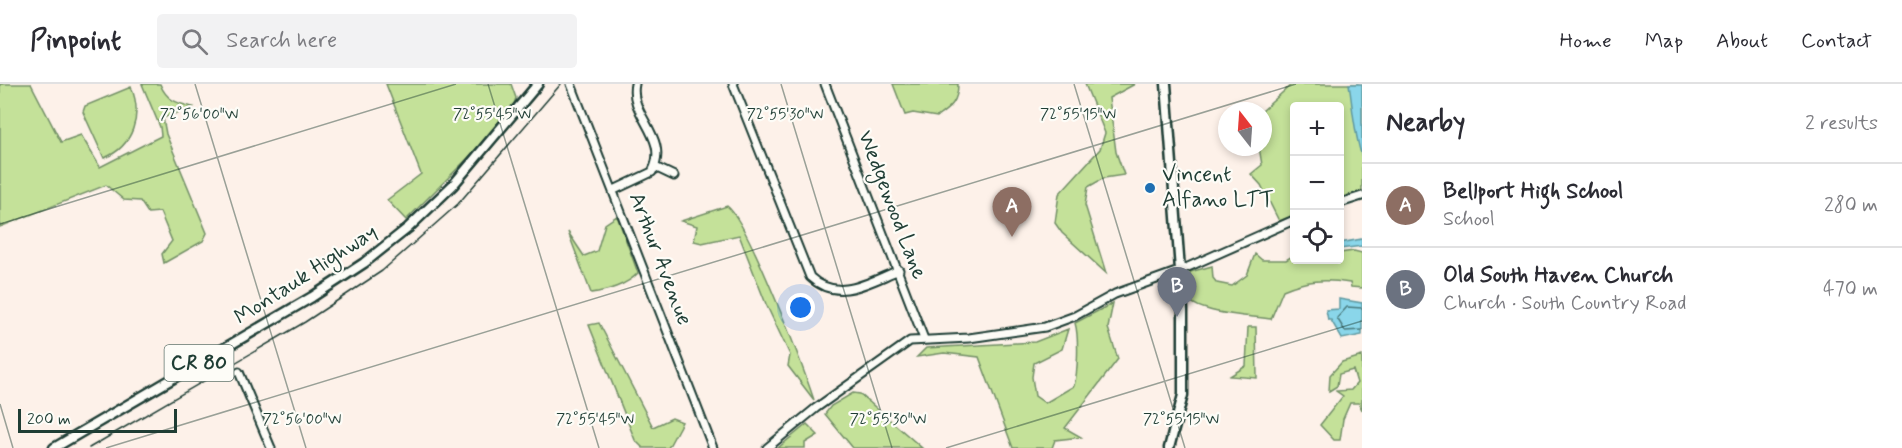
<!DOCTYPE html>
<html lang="en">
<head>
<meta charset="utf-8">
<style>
  :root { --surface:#fff; --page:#f2f2f3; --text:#2b2b33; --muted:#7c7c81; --line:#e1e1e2; --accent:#111827 }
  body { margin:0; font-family:Mynerve,sans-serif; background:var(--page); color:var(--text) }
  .controls { position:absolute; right:18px; top:18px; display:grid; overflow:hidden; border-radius:6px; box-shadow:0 3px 9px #0003 }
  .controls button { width:54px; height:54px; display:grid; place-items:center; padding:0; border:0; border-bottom:2px solid var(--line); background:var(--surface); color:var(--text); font:30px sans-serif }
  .compass { position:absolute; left:1218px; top:18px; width:54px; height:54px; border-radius:50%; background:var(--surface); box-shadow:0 3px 9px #0003; rotate:343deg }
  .scale { position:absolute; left:18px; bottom:15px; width:159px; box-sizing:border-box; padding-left:6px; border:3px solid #1f3d34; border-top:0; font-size:16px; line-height:21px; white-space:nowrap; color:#1f3d34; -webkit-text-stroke:4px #fdfcf7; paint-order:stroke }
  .you { position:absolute; left:801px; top:224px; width:21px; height:21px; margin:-15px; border:4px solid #fff; border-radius:50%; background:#1a73e8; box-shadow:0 0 0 9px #1a73e833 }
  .badge { display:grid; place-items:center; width:39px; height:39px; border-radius:50%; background:var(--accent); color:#fff; font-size:20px; font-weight:700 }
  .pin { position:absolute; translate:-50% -50px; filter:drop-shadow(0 2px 3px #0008) }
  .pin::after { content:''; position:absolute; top:32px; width:21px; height:18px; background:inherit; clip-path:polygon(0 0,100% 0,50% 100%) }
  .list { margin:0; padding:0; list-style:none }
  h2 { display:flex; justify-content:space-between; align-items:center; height:78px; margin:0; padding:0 24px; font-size:26px }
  h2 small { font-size:20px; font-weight:400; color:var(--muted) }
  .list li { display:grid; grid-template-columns:39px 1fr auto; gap:18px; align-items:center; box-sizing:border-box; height:84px; padding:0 24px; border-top:2px solid var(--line) }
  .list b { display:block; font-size:22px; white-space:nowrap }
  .list p { margin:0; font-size:20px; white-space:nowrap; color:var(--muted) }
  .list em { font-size:20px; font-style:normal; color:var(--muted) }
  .icon { flex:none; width:33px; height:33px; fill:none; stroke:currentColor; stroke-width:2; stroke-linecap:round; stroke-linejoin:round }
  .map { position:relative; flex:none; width:1362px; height:364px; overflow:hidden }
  header { display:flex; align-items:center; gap:36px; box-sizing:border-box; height:84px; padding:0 30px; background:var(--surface); border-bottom:2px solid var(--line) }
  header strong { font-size:28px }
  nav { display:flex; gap:33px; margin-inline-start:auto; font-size:21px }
  .search { width:420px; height:54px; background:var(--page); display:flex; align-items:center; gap:15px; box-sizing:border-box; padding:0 21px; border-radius:6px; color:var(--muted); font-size:22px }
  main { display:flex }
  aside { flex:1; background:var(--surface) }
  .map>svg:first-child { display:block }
  .green { fill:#c4e199; stroke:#728f66; stroke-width:1.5 }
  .water { fill:#8ad6ea; stroke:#5f99a1; stroke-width:1.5 }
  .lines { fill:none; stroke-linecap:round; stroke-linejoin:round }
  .shore { stroke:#4a7a7d; stroke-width:1.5 }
  .minor-casing { stroke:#1f3d34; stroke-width:11 }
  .major-casing { stroke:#1f3d34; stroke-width:13 }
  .minor { stroke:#fdfcf7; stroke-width:7 }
  .major { stroke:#fdfcf7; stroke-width:8 }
  .rail { stroke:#1f3d34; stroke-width:1.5 }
  .ticks { fill:none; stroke:#1f3d34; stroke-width:1.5; stroke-opacity:0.45 }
  .poi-dot { fill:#1f6fb2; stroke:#fdfcf7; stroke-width:2 }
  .labels { text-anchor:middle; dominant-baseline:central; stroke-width:4.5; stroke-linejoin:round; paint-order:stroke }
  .shield { fill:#fdfcf7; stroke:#62766e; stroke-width:1.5 }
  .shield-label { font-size:21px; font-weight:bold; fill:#1f3d34 }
  .poi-label { font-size:22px; fill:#1f3d34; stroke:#fdfcf7; text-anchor:start }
  .street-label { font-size:22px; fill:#1f3d34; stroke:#fdfcf7 }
  .ticks-label { font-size:15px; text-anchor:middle; fill:#1f3d34; stroke:#fdfcf7; stroke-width:4.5; stroke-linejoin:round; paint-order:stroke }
</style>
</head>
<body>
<header>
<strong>Pinpoint</strong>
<div class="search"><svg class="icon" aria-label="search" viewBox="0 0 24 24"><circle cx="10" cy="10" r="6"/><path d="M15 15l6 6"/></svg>Search here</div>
<nav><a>Home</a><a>Map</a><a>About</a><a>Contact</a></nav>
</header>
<main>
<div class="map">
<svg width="1362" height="364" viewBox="0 0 1362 364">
  <rect width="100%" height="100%" fill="#fdf1e9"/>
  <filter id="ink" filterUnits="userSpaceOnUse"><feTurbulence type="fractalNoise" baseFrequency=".0167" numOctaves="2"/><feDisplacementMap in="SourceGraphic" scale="12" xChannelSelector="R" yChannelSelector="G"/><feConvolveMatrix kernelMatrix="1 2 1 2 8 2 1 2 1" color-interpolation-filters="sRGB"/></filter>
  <g filter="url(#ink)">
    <path class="green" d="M0,0H31L61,58L81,51L100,83L161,52L160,43L142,0H160C167,17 177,19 193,23L163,34L166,50L207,149L203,157L164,179L162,170L172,157L160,128L148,129L140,117L124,116L106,101L0,143Z
      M386,0H511L516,14L514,20L472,70L406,136L387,116L421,90Z
      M893,0H958C958,18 951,23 937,33L913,29L905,31Z
      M1085,0H1135L1109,14L1116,68L1124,91L1104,94L1088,103L1085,121L1106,189L1062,149L1055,139L1059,110L1100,65L1105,49Z
      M1292,0H1358L1362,6V107L1340,115V22H1294V131L1279,137L1261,101L1251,90L1262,81L1259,63H1263L1262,27Z
      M131,3C143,31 133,63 104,74L83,28L85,22Z
      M727,122C748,137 803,283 814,316L788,282L790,271L766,220L739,151L702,159L694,157L697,142L681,137Z
      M617,132L638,189C627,201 607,207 591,209L568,148L584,172L597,167L605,140Z
      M1354,167L1362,169V204L1351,203L1350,199C1325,195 1306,196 1283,206L1271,235C1251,232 1200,230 1188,215L1190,188L1212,182L1213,194L1217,199L1232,202L1247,191L1255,170L1262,176H1286L1294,171V176H1340V169Z
      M1113,219L1108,244L1118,275L1065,344L1081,353L1055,356L1052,364H1013L979,273L944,269L917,273L926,264L1035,258L1068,245L1062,265L1034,279L1032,293L1035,312L1045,319L1074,302C1078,289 1079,252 1075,239Z
      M599,239L653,343L672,334L682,338L668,364H643L635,356L589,241Z
      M1248,243H1256L1257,294L1230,292L1246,282Z
      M1362,272V326L1359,319H1350L1343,335L1340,356H1334L1320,341L1343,312L1336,307L1351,306L1357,299L1353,286L1339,290L1337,302L1329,307L1330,291L1342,278Z
      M853,309L860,310L922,364H853L825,330L831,322Z
      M807,340L818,351L805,359V364H778Z"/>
    <path class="water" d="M1349,0H1362V73C1354,49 1353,25 1349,0Z
      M1362,155V162L1340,165V159Z
      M1339,215L1362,219V251L1342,255L1331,236H1328L1326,226L1339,225Z"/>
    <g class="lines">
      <path class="shore" d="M1362,224L1347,223L1337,234L1345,247L1362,246"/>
      <g class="minor-casing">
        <path id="minor" d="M571,0L713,364
          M733,0L810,193C838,219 869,198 899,186
          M825,0L924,255
          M655,83L674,92
          M614,106L652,88C671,54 628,31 635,0
          M1340,119L1362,112
          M239,288L271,364
          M767,364L816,324L910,257L969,254L1045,243L1075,232L1115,210L1179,187L1294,136"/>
      </g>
      <g class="major-casing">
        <path id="major" d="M1166,0L1183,226V311L1169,364
          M54,364L312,213L364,179L408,144L453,101L538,0"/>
      </g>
      <use href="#minor" class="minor"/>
      <use href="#major" class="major"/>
      <path class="rail" d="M89,364L305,238L382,187L458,120L561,0"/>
    </g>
  </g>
  <path class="ticks" d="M195,0L306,364M488,0L599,364M781,0L892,364M1074,0L1185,364M0,140L456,0M0,320L13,364M106,364L1296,0M946,364L1362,237"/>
  <circle class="poi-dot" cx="1150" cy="104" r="6"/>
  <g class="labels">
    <rect class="shield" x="164.5" y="261" width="69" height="36" rx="4.5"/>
    <g class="shield-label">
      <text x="199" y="279">CR 80</text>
    </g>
    <g class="poi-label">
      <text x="1162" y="91">Vincent<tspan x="1162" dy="25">Alfano LTT</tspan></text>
    </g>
    <g class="street-label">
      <text transform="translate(892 121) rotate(69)">Wedgewood Lane</text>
      <text transform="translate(660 175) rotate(69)">Arthur Avenue</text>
      <text transform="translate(306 191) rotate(-33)">Montauk Highway</text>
    </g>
  </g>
  <g class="ticks-label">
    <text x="199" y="35">72°56'00"W</text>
    <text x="492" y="35">72°55'45"W</text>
    <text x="785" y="35">72°55'30"W</text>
    <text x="1078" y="35">72°55'15"W</text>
    <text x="302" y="340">72°56'00"W</text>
    <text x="595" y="340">72°55'45"W</text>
    <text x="888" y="340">72°55'30"W</text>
    <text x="1181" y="340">72°55'15"W</text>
  </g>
</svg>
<div class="controls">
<button>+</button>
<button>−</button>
<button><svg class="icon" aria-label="locate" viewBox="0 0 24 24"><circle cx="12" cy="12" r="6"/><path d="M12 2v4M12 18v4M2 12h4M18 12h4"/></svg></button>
</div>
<svg class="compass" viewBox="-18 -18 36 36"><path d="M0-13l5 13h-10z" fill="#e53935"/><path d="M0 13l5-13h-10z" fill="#7c7c81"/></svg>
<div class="scale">200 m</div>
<div class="you"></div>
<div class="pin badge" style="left:1012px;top:153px;background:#8d6e63">A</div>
<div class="pin badge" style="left:1177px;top:233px;background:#6b7280">B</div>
</div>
<aside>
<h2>Nearby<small>2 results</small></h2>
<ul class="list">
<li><span class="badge" style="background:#8d6e63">A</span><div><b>Bellport High School</b><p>School</p></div><em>280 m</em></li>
<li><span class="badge" style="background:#6b7280">B</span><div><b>Old South Haven Church</b><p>Church · South Country Road</p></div><em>470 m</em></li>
</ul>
</aside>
</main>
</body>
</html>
